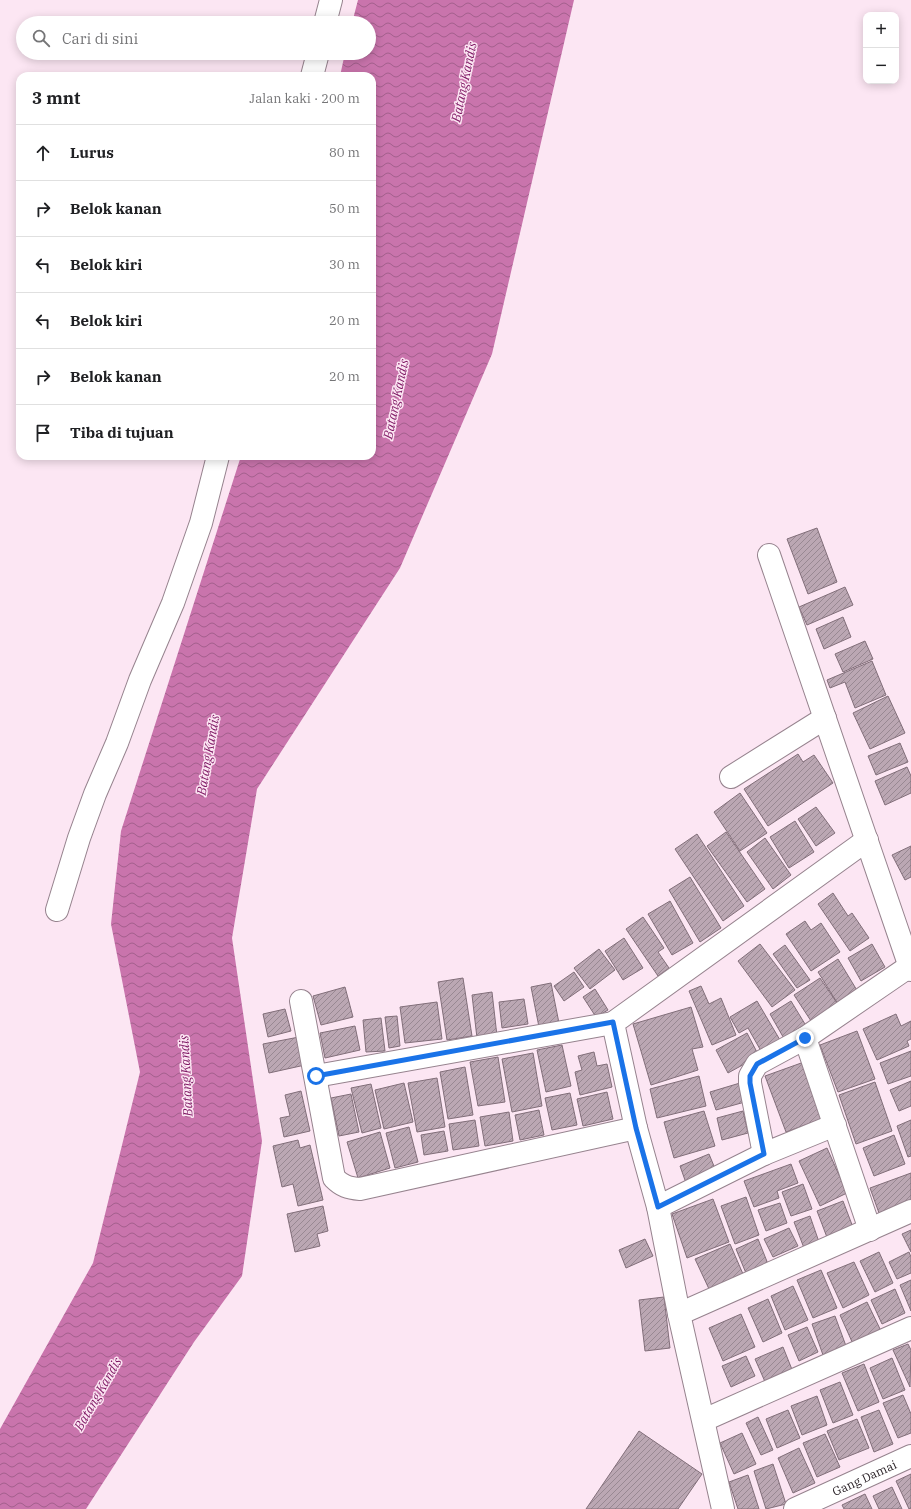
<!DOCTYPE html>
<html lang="id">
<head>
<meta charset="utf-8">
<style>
  :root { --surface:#fff; --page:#f2f2f2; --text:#202124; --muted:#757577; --line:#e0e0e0 }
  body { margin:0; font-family:"IBM Plex Serif",serif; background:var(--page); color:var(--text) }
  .controls { position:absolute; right:12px; top:12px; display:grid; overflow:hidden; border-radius:8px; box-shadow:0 2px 10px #0003 }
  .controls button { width:36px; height:36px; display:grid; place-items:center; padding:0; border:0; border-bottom:1px solid var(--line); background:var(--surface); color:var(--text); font:20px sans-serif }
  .stop { position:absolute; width:12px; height:12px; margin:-9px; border:3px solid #1a73e8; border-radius:50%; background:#fff }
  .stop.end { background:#1a73e8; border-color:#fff; box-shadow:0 1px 4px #0008 }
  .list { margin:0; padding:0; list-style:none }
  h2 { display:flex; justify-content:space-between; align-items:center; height:52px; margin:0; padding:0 16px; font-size:17px }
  h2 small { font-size:13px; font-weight:400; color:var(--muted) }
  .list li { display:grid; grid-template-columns:26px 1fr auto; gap:12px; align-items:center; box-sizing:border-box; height:56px; padding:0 16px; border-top:1px solid var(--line) }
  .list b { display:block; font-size:15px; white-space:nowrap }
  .list em { font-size:13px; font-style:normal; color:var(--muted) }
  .icon { flex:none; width:22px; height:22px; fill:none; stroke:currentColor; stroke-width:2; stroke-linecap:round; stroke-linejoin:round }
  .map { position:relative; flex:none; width:911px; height:1509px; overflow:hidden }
  .search { position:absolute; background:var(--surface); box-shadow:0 2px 10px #0003; left:16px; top:16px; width:360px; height:44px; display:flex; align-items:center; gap:10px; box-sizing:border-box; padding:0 14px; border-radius:22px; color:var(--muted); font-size:15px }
  .panel { position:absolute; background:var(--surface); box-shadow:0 2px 10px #0003; left:16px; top:72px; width:360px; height:388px; border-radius:12px }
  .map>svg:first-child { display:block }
  .water { fill:url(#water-waves) }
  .building { fill:url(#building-hatch); stroke:#816e79 }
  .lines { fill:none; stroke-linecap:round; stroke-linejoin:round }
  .street-casing { stroke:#96838e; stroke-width:24 }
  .street { stroke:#fff; stroke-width:22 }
  .route { stroke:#1a73e8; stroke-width:5 }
  .labels { text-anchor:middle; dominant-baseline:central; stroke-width:3; stroke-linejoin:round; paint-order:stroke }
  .street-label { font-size:12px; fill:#2a2227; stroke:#fce6f3 }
  .water-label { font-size:13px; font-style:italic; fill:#7e1763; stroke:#fce6f3 }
</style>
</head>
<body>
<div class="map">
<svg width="911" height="1509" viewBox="0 0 911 1509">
  <defs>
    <pattern id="water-waves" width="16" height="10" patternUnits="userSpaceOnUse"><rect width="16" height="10" fill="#c974ac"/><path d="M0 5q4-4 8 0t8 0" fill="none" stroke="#a35f8c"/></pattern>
    <pattern id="building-hatch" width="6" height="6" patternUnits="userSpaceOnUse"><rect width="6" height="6" fill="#bba7b3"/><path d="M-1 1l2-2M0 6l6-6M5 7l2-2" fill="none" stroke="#988892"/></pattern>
  </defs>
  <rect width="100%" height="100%" fill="#fce6f3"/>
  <path class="water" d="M358,0H574L492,354L400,568L257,789L232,938L262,1141L242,1276L194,1342L86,1509H0V1429L93,1263L140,1072L111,924L121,831L241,456H372V76H340L345,53H369V23H352Z"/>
  <path class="building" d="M817,528L837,582L808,594L787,539Z
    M845,587L853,605L807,625L799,607Z
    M843,617L851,637L824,649L816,629Z
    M865,641L873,659L843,672L835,654Z
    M872,661L886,695L855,708L845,682L830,688L827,680Z
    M888,696L905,733L870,749L853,713Z
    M900,743L908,762L876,775L868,756Z
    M798,754L803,762L814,755L833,783L768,826L744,789Z
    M907,767L911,776V793L885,805L875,781Z
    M740,793L767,833L740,851L714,812Z
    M816,807L835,833L816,846L798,819Z
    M795,821L814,852L789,868L770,837Z
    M726,832L765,889L747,902L707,846Z
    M697,834L744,906L723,921L675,849Z
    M765,838L791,875L773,889L747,852Z
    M911,846V877L905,880L892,855Z
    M690,877L721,928L700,942L669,890Z
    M833,893L848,916L852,913L869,938L850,951L818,904Z
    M670,901L693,943L672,955L648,914Z
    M643,917L664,948L658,952L669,968L658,976L626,929Z
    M805,921L811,930L821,923L840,952L811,971L786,934Z
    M624,938L643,968L623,980L605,951Z
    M760,944L795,990L772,1007L738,961Z
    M872,944L885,967L861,981L848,958Z
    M785,945L810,980L797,988L773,954Z
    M599,949L615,970L590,989L574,968Z
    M838,959L858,992L838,1004L818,972Z
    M574,972L584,987L564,1001L554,986Z
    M463,978L472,1036L447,1040L438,982Z
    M820,978L839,1006L813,1024L794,995Z
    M551,983L559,1023L539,1027L531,987Z
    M701,986L709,1004L721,998L736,1035L712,1045L689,991Z
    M345,987L353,1017L321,1025L313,996Z
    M595,989L608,1010L596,1017L583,997Z
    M492,992L497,1036L477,1038L472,995Z
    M524,999L528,1024L502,1028L499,1002Z
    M757,1001L780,1040L761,1051L748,1028L739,1033L730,1017Z
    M791,1001L808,1029L786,1042L770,1014Z
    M437,1002L442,1039L405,1043L400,1007Z
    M691,1007L703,1047L692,1049L698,1070L651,1085L633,1024Z
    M285,1009L291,1031L268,1037L263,1014Z
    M896,1014L901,1026L911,1021V1039L907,1041L909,1046L877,1060L863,1029Z
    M397,1016L400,1046L389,1048L385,1017Z
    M381,1018L385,1051L366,1052L363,1020Z
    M355,1026L360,1050L325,1058L320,1033Z
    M857,1031L875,1079L838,1092L820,1045Z
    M747,1033L759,1056L728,1073L716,1050Z
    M299,1037L305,1065L269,1073L263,1044Z
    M562,1045L571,1086L546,1092L537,1050Z
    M911,1051V1076L888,1084L880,1063Z
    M594,1052L597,1066L607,1064L612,1087L580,1095L575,1072L582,1070L578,1056Z
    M533,1053L542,1106L512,1112L502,1059Z
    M498,1057L505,1102L478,1106L470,1062Z
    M804,1062L824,1118L786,1132L765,1076Z
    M465,1067L473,1115L448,1119L440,1072Z
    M699,1076L706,1106L657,1118L650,1089Z
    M437,1078L445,1127L417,1132L408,1083Z
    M911,1081V1106L899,1111L890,1090Z
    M875,1082L892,1131L856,1144L839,1095Z
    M404,1083L413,1122L384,1129L375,1090Z
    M740,1083L745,1102L716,1110L710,1092Z
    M371,1084L381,1128L362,1133L351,1088Z
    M301,1091L310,1131L284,1137L280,1118L290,1116L285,1095Z
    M607,1092L613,1119L583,1126L577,1099Z
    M570,1093L577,1125L552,1130L545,1098Z
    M351,1094L359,1132L339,1136L331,1098Z
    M539,1110L544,1135L520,1140L515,1115Z
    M704,1111L715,1146L674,1158L664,1122Z
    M743,1111L748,1133L722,1140L717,1118Z
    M509,1112L513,1141L485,1146L480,1117Z
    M475,1120L479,1146L453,1150L449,1124Z
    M911,1120V1156L908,1157L897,1126Z
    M409,1127L418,1162L395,1168L386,1133Z
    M444,1131L448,1151L424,1155L421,1135Z
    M380,1132L390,1168L358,1178L347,1142Z
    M894,1135L905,1164L874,1176L863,1148Z
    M298,1140L300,1148L310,1145L323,1200L298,1206L293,1184L282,1187L273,1146Z
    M827,1148L847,1193L820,1206L799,1161Z
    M709,1154L716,1171L686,1183L680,1166Z
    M791,1164L798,1183L777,1191L779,1198L754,1207L744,1181Z
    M911,1173V1201L879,1213L870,1188Z
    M803,1184L812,1209L791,1216L782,1192Z
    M746,1197L759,1235L735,1244L721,1206Z
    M713,1199L729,1242L687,1258L672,1214Z
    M843,1201L854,1230L828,1240L817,1211Z
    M780,1203L787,1223L766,1231L758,1210Z
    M323,1206L328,1231L317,1234L320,1246L295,1252L287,1214Z
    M810,1216L819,1242L804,1248L794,1222Z
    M789,1228L798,1246L773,1257L764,1239Z
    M911,1230V1252L902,1234Z
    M645,1239L653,1256L626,1268L619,1250Z
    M758,1239L770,1269L748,1278L736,1249Z
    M730,1244L743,1274L709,1289L695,1259Z
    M879,1252L893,1283L875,1292L860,1261Z
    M909,1252L911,1257V1273L897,1279L889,1262Z
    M854,1262L869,1295L843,1308L827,1273Z
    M821,1270L837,1308L813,1318L797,1280Z
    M911,1280V1311L900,1285Z
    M793,1286L808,1320L785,1330L771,1296Z
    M895,1289L905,1313L882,1324L871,1300Z
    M664,1297L670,1348L645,1351L639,1300Z
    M768,1299L782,1333L763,1342L748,1308Z
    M867,1302L881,1331L853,1344L840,1315Z
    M741,1314L755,1347L723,1361L709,1328Z
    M835,1316L846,1346L823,1355L812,1324Z
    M807,1327L818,1352L799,1361L788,1335Z
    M908,1344L911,1350L910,1387L893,1350Z
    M783,1347L793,1372L766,1384L755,1359Z
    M746,1356L755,1376L731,1387L722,1366Z
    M892,1358L905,1390L883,1399L870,1368Z
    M864,1364L879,1402L858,1411L842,1373Z
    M840,1382L853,1415L833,1423L820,1390Z
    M903,1395L911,1414V1433L898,1438L883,1403Z
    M817,1396L827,1425L802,1435L791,1406Z
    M788,1410L800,1438L777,1448L766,1419Z
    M879,1410L893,1444L874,1452L861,1417Z
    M758,1417L773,1450L761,1455L746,1423Z
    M857,1419L869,1448L839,1460L827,1431Z
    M639,1431L702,1474L678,1509H586Z
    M742,1433L756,1464L734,1474L720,1443Z
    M825,1434L840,1467L817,1477L803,1443Z
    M799,1448L815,1483L793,1493L778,1458Z
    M773,1464L786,1504L766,1509L754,1471Z
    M911,1474V1509H909L896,1481Z
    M748,1475L759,1509H738L729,1482Z
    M892,1487L902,1509H879L873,1496Z
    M865,1494L872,1509H844L842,1505Z"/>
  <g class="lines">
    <g class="street-casing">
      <g id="street">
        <path d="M325,23L331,0"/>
        <path d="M312,76L318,53"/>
        <path d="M769,555L911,970"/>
        <path d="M731,777L825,718"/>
        <path d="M57,910L79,838L95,794L117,743L140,680L173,603L201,523L218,456"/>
        <path d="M301,1001L334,1178C342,1186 348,1188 360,1189L636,1128"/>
        <path d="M805,1038L870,1230"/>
        <path d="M316,1076L613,1023"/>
        <path d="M764,1154L750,1083V1076L757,1064L805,1038L910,966"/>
        <path d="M658,1207L764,1154L835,1125"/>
        <path d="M679,1314L911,1211"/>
        <path d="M704,1420L911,1328"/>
        <path d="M723,1509L679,1314L658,1207L636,1128L613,1023L867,840"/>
        <path id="s1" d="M795,1509L911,1456"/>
      </g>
    </g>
    <use href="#street" class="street"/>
  </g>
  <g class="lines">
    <path class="route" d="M316,1076L613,1022L636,1128L658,1207L764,1154L750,1083V1076L757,1064L805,1038"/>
  </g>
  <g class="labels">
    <g class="street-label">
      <text stroke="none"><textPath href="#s1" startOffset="76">Gang Damai</textPath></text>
    </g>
    <g class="water-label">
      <text transform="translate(464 82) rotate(-78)">Batang Kandis</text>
      <text transform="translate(396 399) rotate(-78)">Batang Kandis</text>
      <text transform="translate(208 755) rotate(-80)">Batang Kandis</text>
      <text transform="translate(186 1076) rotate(-93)">Batang Kandis</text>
      <text transform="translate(98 1394) rotate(-60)">Batang Kandis</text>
    </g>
  </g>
</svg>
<div class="controls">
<button>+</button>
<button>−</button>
</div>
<div class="stop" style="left:316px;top:1076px"></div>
<div class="stop end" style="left:805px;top:1038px"></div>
<div class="search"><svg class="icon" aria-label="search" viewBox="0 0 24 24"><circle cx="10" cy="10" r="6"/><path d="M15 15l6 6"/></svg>Cari di sini</div>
<section class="panel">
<h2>3 mnt<small>Jalan kaki · 200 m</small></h2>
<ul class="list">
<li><svg class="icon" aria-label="ahead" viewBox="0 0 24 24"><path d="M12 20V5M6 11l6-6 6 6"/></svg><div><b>Lurus</b></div><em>80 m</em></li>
<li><svg class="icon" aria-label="right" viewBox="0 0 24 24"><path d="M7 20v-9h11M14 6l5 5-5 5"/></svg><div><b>Belok kanan</b></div><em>50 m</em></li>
<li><svg class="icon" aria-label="left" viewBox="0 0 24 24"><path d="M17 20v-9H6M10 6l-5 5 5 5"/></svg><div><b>Belok kiri</b></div><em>30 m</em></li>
<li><svg class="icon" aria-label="left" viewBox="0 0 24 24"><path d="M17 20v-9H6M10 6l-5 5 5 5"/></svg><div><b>Belok kiri</b></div><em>20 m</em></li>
<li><svg class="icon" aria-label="right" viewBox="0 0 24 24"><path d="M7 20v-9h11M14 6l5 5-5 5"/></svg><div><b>Belok kanan</b></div><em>20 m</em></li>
<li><svg class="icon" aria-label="arrive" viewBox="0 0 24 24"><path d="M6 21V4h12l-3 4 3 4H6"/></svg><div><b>Tiba di tujuan</b></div></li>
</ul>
</section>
</div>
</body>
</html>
